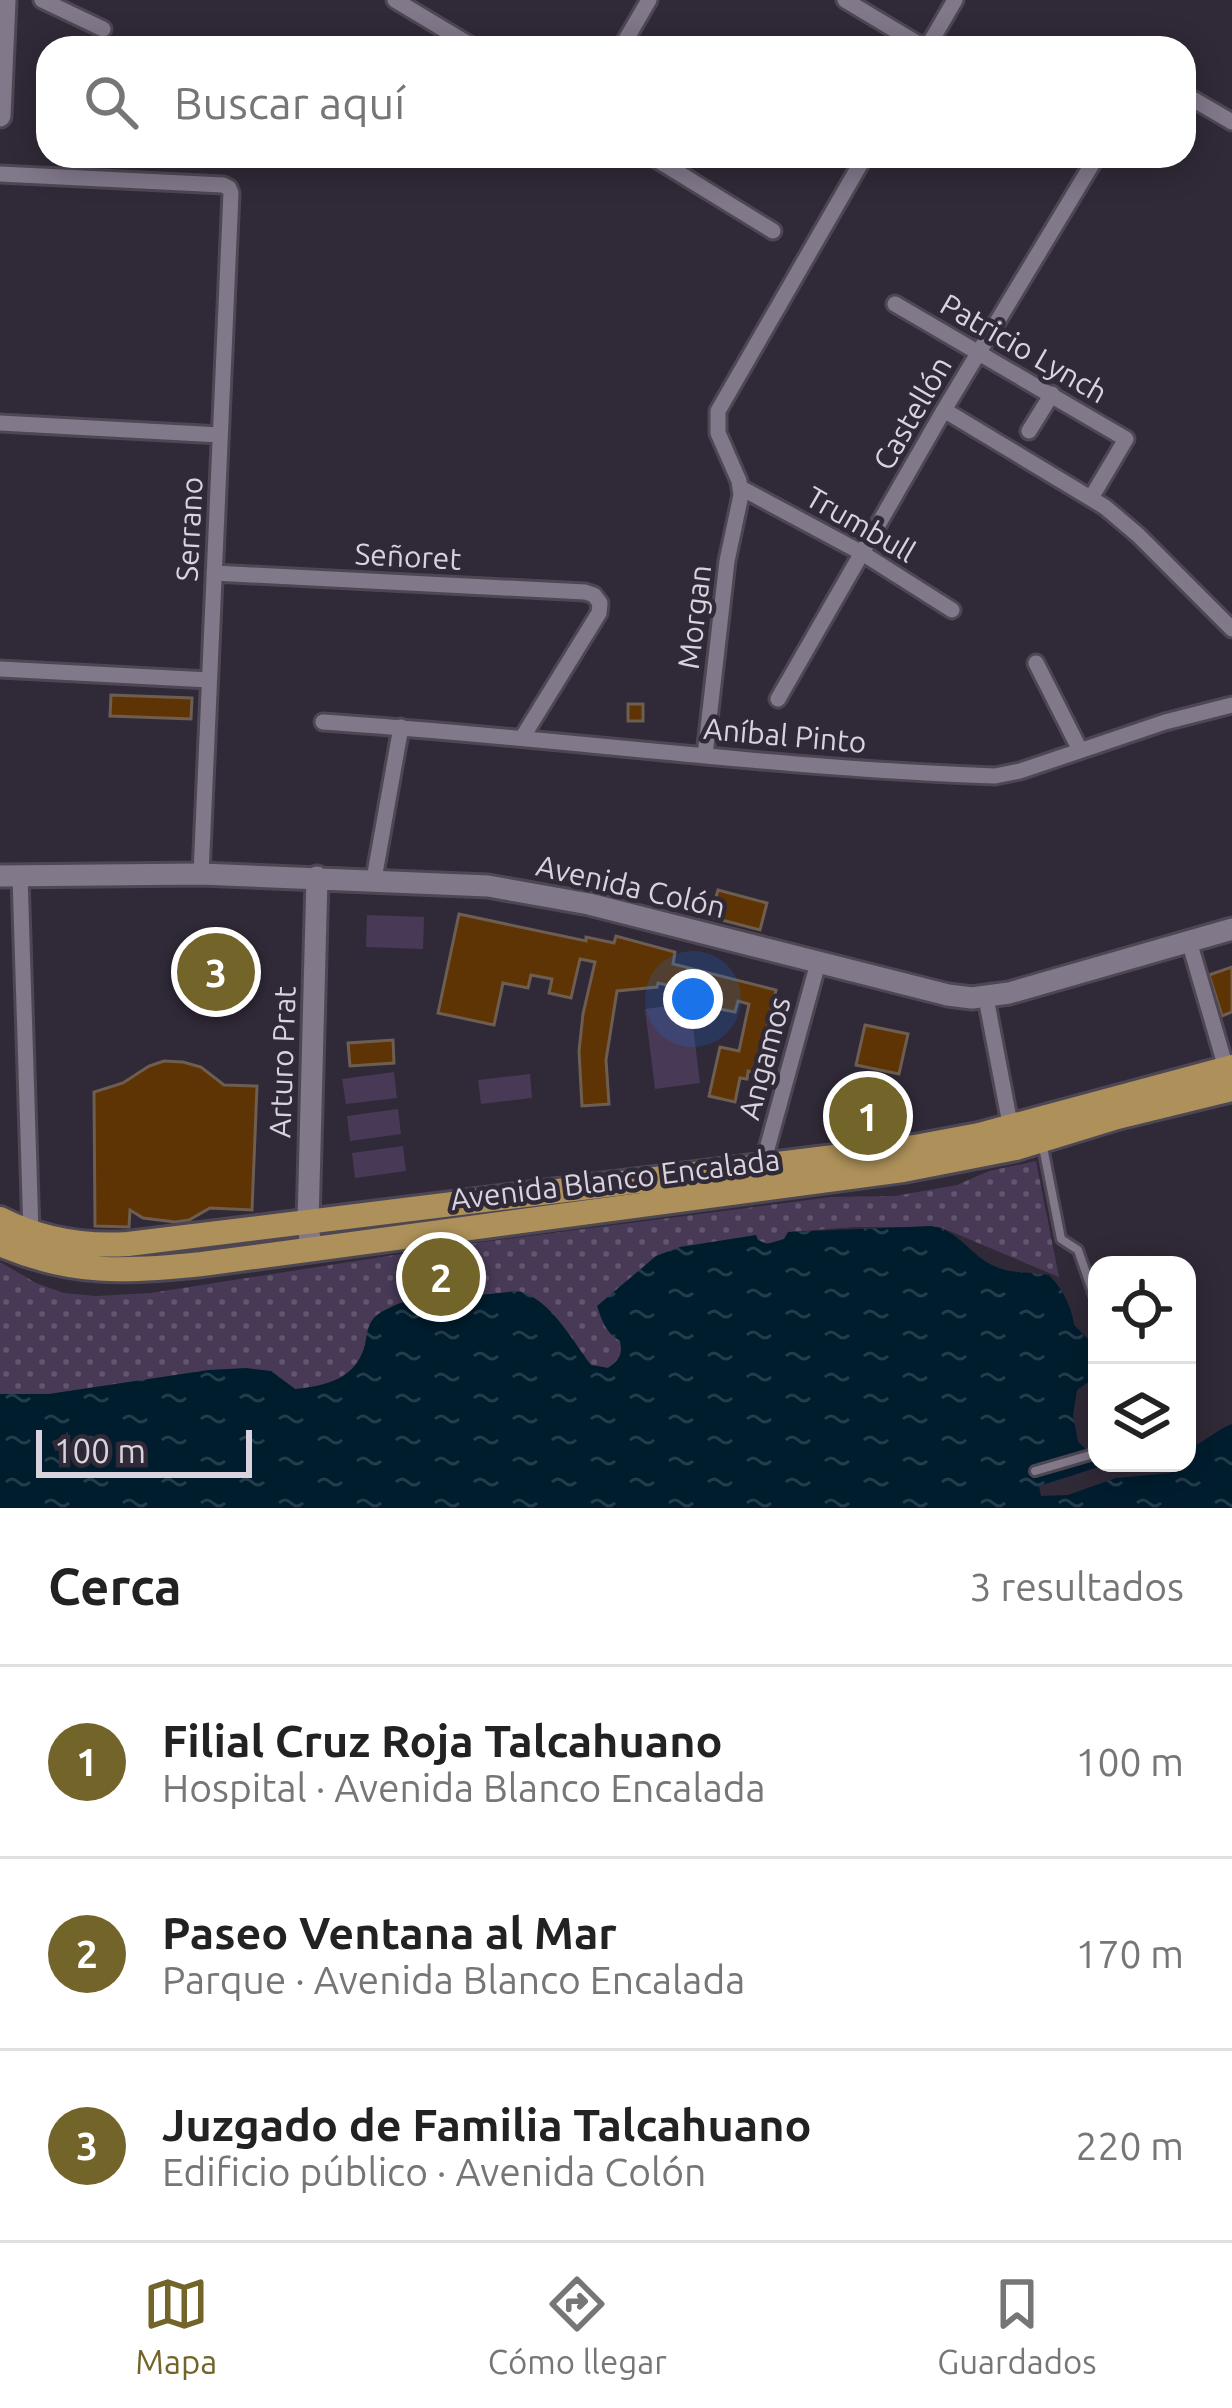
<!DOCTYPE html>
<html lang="es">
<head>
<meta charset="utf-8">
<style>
  :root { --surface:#fff; --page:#f6f6f6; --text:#222; --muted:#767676; --line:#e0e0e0; --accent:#73642a }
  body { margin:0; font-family:Ubuntu,sans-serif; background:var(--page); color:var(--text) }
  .controls { position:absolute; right:36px; bottom:36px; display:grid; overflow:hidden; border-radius:24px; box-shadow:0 6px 30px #0003 }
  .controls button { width:108px; height:108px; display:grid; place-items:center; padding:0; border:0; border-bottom:3px solid var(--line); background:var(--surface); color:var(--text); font:60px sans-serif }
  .scale { position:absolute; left:36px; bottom:30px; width:216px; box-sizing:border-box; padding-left:12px; border:6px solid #d8d3dd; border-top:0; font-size:33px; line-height:42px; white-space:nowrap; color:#d8d3dd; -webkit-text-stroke:9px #302937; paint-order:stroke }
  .you { position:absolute; left:693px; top:999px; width:42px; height:42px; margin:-30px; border:9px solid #fff; border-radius:50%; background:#1a73e8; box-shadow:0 0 0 18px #1a73e833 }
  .badge { display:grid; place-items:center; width:78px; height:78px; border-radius:50%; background:var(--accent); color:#fff; font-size:39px; font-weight:700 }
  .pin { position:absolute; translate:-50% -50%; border:6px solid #fff; box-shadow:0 3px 12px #0006 }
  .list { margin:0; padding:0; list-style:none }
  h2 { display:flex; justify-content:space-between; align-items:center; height:156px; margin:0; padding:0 48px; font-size:51px }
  h2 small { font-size:39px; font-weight:400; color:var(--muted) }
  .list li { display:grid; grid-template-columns:78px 1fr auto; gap:36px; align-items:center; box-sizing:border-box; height:192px; padding:0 48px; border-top:3px solid var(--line) }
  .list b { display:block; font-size:45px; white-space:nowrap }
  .list p { margin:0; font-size:39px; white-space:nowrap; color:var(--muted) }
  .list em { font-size:39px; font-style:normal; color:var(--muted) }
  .icon { flex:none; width:66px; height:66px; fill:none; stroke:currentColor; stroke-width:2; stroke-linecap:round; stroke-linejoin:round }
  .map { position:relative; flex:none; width:1232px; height:1508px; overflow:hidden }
  .search { position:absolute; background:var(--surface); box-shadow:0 6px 30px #0003; left:36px; right:36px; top:36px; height:132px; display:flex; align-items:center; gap:30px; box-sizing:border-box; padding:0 42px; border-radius:36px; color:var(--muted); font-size:45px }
  .sheet { height:732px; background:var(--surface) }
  nav { display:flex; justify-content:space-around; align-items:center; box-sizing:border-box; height:168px; border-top:3px solid var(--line); background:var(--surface); font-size:33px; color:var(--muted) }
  nav a { display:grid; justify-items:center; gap:6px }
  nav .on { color:var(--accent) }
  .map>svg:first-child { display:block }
  .park { fill:url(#park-dots) }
  .pitch { fill:#483a57 }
  .water { fill:url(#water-ripples) }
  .pier { fill:#302937 }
  .building { fill:#5f3404; stroke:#6d5e51; stroke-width:3 }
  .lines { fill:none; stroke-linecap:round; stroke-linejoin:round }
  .lane-casing { stroke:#4e4753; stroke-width:14 }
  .street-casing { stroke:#4e4753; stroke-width:21 }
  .secondary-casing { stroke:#4e4753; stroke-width:27 }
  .primary-casing { stroke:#4e4753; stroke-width:30 }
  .lane { stroke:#81788a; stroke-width:8 }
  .street { stroke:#81788a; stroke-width:15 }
  .secondary { stroke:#81788a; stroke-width:21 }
  .primary { stroke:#ae915a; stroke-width:24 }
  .labels { text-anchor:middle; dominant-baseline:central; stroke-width:9; stroke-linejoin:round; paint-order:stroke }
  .street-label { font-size:30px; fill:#d8d3dd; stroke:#302937 }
</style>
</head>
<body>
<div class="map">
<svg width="1232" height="1508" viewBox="0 0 1232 1508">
  <defs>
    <pattern id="park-dots" width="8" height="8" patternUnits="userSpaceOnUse" patternTransform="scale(3)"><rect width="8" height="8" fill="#483a57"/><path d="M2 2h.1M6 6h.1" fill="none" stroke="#62566f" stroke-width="1.8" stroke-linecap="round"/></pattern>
    <pattern id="water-ripples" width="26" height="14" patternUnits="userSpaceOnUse" patternTransform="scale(3)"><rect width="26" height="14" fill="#001d2e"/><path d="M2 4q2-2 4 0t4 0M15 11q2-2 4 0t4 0" fill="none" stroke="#243d4c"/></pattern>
  </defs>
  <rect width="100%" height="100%" fill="#302937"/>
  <path class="park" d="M1036,1161L1059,1277L940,1227H853L789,1232L787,1237C778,1243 767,1246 758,1240L680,1247L620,1341C623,1355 619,1360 608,1368L591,1365L547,1308L519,1291L400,1303C392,1307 381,1311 374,1318C367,1326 367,1336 365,1345C356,1379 326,1386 295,1389L271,1371L209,1370L49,1394H0V1262L36,1283L64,1293L96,1296L151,1293L445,1247L831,1197L895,1196L957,1185L989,1171Z"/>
  <path class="pitch" d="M367,915L424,917L423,949L366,947Z
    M690,1003L700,1083L655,1089L645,1009Z
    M394,1072L397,1098L346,1104L342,1079Z
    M530,1074L532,1098L481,1104L478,1080Z
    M398,1109L401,1134L350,1141L347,1116Z
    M403,1146L406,1171L355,1178L352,1153Z"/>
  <path class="water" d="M931,1226C958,1230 968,1252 990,1264C1010,1275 1027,1271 1049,1275C1062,1288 1072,1307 1074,1325L1097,1348V1376L1077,1390L1073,1415L1078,1442L1087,1450L1097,1453V1463H1187V1448C1204,1444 1215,1430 1232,1424V1508H0V1394H49L209,1370L246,1368L271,1371L295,1389C326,1386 356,1379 365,1345C367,1336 367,1326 374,1318C380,1311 392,1307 400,1303L519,1291C551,1300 572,1340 591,1365L608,1368C619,1360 623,1355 620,1341C606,1333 602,1321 597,1306L656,1256L680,1247L756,1235L758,1240L767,1244L784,1239L788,1232Z"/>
  <path class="pier" d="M1111,1463H1170L1171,1473L1116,1478L1068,1495L1041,1496L1039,1486Z"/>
  <path class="building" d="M111,695L192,698L191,719L110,716Z
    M628,704H643V721H628Z
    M718,890L767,903L760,930L710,917Z
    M459,914L586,941V937L614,943L616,936L675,952L673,964L776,990L756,1073L748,1071L747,1079L740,1078L735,1102L709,1096L720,1047L739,1051L749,1004L738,1001L735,1012L695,1004L698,992L658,983L657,987L617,991L606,1060L609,1104L582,1106L579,1051L583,1014L595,962L580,959L571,998L549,993L552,979L531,975L528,988L503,983L494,1025L438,1013Z
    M1232,967V1012L1222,1016L1209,975Z
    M865,1025L908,1034L899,1074L856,1065Z
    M393,1040L394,1063L350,1066L348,1043Z
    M164,1061L183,1062L201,1067L224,1085L257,1086L252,1210L210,1208L189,1220L175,1222L143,1218L130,1210L129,1227L95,1226L94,1092L123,1083L149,1066Z
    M879,1102L882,1127L857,1131L854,1106Z"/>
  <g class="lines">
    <g class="lane-casing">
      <path id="lane" d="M1042,1142L1061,1239L1078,1250L1097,1304
        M1035,1471L1097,1453"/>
    </g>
    <g class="street-casing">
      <path id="street" d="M42,0L103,29
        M395,0L475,48
        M845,0L925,48
        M621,48L649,0
        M927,48L955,0
        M1184,94L1232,122
        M651,156L773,231
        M0,174L223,185L229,188L231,193L201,874
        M895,304L1126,439L1091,498
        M944,410L1105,507L1138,535L1232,629
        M0,423L220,435
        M1029,431L1052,394
        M741,488L862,553L952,610
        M214,573L585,592L594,595L600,603L599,613L522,738
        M1036,663L1080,750
        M0,669L209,680
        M778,699L944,410L1097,156
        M323,722C547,737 770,768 995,776L1020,771L1165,722L1232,705
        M705,755L727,561L741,495L739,481L718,433V411L865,156
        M20,875L31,1233
        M374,879L401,727
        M1189,941L1226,1068
        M986,998L1012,1134
        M762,1167L818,963"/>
    </g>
    <g class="secondary-casing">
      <path id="secondary" d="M0,116L5,0
        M0,876L201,874L488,886L589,904L948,995L972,998L1009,993L1232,929
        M311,1249L308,1223L317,877"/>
    </g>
    <g class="primary-casing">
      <path id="primary" d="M0,1219C41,1240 82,1247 128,1244L915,1147L979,1135L1232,1067
        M0,1244C71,1275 127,1272 202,1264L903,1170L1016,1148L1117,1117L1232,1089"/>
    </g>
    <use href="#lane" class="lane"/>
    <use href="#street" class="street"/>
    <use href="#secondary" class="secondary"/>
    <use href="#primary" class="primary"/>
  </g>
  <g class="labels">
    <g class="street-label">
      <text transform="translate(1024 348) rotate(30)">Patricio Lynch</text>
      <text transform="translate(912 413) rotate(-60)">Castellón</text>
      <text transform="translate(861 524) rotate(30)">Trumbull</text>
      <text transform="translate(189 529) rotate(-87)">Serrano</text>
      <text transform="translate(408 556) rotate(3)">Señoret</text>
      <text transform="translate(694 617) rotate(-83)">Morgan</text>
      <text transform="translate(785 735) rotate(5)">Aníbal Pinto</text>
      <text transform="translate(631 886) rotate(13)">Avenida Colón</text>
      <text transform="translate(764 1058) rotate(-75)">Angamos</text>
      <text transform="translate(282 1062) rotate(-88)">Arturo Prat</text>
      <text transform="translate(615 1179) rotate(-7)">Avenida Blanco Encalada</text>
    </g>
  </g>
</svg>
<div class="controls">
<button><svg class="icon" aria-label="locate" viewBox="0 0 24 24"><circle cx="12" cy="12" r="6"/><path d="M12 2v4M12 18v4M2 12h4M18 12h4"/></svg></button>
<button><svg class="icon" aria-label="layers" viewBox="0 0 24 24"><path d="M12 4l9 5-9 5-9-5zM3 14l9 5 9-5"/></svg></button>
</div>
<div class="scale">100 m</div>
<div class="you"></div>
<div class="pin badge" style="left:868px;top:1116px">1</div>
<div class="pin badge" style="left:441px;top:1277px">2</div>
<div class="pin badge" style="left:216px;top:972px">3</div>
<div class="search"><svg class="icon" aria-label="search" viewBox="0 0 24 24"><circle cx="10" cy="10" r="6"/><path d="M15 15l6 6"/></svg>Buscar aquí</div>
</div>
<section class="sheet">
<h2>Cerca<small>3 resultados</small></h2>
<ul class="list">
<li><span class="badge">1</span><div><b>Filial Cruz Roja Talcahuano</b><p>Hospital · Avenida Blanco Encalada</p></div><em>100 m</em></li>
<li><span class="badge">2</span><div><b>Paseo Ventana al Mar</b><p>Parque · Avenida Blanco Encalada</p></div><em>170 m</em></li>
<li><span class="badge">3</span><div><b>Juzgado de Familia Talcahuano</b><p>Edificio público · Avenida Colón</p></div><em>220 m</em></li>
</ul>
</section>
<nav>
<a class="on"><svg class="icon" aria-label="map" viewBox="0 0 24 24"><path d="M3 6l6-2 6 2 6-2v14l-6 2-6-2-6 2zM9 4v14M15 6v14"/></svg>Mapa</a>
<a><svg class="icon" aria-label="directions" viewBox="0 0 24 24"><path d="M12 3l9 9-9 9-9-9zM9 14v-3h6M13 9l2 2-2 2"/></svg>Cómo llegar</a>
<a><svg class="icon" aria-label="saved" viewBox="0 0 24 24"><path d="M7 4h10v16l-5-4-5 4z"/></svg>Guardados</a>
</nav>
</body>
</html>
